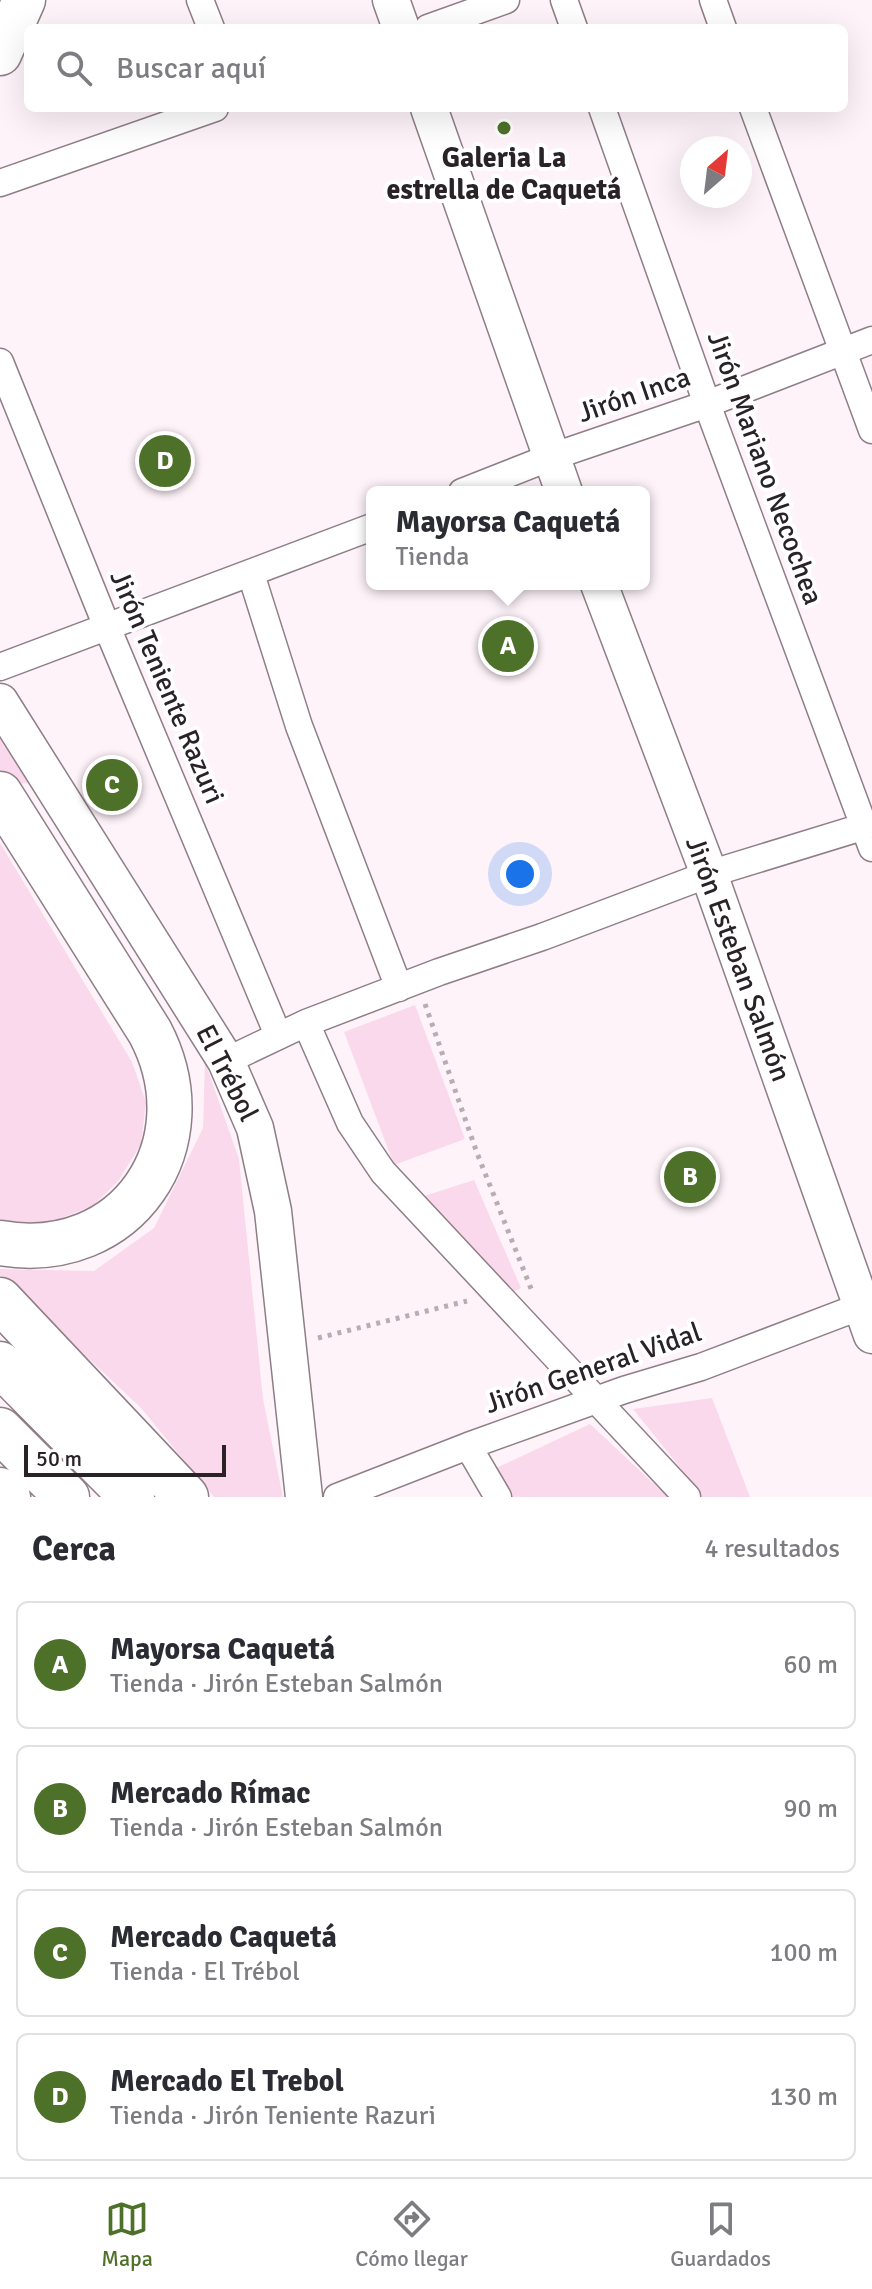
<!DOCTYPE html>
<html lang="es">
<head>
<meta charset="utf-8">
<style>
  :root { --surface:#fff; --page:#f2f2f3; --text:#2b2b33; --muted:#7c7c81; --line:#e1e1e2; --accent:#4e712a }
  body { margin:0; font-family:Signika,sans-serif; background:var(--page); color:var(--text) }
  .compass { position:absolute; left:680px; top:136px; width:72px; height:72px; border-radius:50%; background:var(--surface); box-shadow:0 8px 32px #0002; rotate:28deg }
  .scale { position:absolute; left:24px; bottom:20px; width:202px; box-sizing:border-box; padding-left:8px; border:4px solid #292327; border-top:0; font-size:22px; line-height:28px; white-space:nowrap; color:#292327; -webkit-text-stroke:6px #fff; paint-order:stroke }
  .you { position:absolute; left:520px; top:874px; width:28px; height:28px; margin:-20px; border:6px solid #fff; border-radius:50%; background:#1a73e8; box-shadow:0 0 0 12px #1a73e833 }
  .badge { display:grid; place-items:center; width:52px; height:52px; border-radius:50%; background:var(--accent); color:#fff; font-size:26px; font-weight:700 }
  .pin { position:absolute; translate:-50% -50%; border:4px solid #fff; box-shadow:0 2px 8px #0006 }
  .popup { position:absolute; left:366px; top:486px; width:284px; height:104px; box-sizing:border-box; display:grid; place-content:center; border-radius:12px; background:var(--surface); filter:drop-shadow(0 2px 6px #0005); font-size:26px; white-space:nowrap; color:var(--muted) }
  .popup b { font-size:30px; color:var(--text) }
  .popup::after { content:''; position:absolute; left:50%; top:100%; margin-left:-16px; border:16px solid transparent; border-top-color:var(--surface) }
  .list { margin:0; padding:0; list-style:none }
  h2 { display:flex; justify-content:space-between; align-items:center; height:104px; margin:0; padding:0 32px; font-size:34px }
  h2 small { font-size:26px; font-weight:400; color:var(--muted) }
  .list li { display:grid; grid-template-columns:52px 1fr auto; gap:24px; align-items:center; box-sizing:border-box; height:128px; margin:0 16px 16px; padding:0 16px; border:2px solid var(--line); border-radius:12px }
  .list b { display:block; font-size:30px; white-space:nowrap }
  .list p { margin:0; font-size:26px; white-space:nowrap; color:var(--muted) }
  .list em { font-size:26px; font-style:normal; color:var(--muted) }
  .icon { flex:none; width:44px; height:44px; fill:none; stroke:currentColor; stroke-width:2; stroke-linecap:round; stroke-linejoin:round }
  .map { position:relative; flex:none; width:872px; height:1497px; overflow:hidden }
  .search { position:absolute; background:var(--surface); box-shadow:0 8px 32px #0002; left:24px; right:24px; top:24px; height:88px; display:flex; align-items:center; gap:20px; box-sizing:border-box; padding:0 28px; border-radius:12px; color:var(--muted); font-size:30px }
  .sheet { height:680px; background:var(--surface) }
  nav { display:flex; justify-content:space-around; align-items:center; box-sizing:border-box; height:112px; border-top:2px solid var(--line); background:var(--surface); font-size:22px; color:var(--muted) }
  nav a { display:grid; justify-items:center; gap:4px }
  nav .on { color:var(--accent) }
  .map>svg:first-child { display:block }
  .green { fill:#fbd9ed }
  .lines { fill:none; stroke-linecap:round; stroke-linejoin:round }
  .street-casing { stroke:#8e7e87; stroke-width:29 }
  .secondary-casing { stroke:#8e7e87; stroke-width:39 }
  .primary-casing { stroke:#8e7e87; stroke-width:45 }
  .highway-casing { stroke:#8e7e87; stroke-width:47 }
  .path { stroke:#b7adb3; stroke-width:5; stroke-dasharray:4 6; stroke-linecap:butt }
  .street { stroke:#fff; stroke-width:26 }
  .secondary { stroke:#fff; stroke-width:36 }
  .primary { stroke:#fff; stroke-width:42 }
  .highway { stroke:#fff; stroke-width:44 }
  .poi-dot { fill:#4e712a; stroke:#fff; stroke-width:3 }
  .labels { text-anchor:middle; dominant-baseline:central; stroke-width:8; stroke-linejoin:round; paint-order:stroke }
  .poi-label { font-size:28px; font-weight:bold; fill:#292327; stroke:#fff }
  .street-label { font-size:28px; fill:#292327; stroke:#fff }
</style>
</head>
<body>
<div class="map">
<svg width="872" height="1497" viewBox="0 0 872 1497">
  <rect width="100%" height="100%" fill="#fef3f9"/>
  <path class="green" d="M0,736L29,783L11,784L0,773Z
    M0,843L132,1062L146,1102L141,1144L119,1180L93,1206L56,1220L18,1229L0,1223Z
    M415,1005L465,1139L394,1165L344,1032Z
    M205,1062L239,1159L263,1399L283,1497H214L141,1408L0,1275V1269L94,1271L154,1228L203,1128Z
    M474,1180L521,1288L503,1297L415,1199Z
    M712,1398L750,1497H696L682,1470L633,1409Z
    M590,1424L668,1497H505L490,1471Z"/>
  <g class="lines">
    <g class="street-casing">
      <path id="street" d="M200,0L211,28
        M564,0L574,28
        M713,0L723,28
        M428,28L506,0
        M602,108L707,404L872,848
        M753,108L872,430
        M0,183L215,108
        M0,362L107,627L278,1035
        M462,492L551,457L707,404L872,340
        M251,574L299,726L399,988
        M0,667L372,527
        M306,1023L350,1123L383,1172L687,1497
        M226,1061L306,1023L439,972L542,937L709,874L872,824
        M468,1446L498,1497
        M337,1497L468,1446L624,1390L701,1367L872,1302"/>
    </g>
    <g class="secondary-casing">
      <path id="secondary" d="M391,0L401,28
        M429,108L564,492
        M599,584L709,874L872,1335
        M0,702L226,1061L255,1128L273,1211L304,1497"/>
    </g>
    <g class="primary-casing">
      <path id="primary" d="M0,54L24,0"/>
    </g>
    <g class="highway-casing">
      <path id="highway" d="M0,794L150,1032C209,1144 127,1265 0,1243
        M0,1300L186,1497
        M0,1364L132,1497
        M0,1430L67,1497
        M0,1490L8,1497"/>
    </g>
    <path class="path" d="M425,1004L477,1153L532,1291
      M318,1338L467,1301"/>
    <use href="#street" class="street"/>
    <use href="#secondary" class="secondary"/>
    <use href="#primary" class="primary"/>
    <use href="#highway" class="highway"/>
  </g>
  <circle class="poi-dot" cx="504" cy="128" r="8"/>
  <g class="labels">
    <g class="poi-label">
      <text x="504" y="158">Galeria La<tspan x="504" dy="32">estrella de Caquetá</tspan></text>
    </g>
    <g class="street-label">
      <text transform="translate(634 395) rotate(-19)">Jirón Inca</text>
      <text transform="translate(765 468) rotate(70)">Jirón Mariano Necochea</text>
      <text transform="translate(167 687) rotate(67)">Jirón Teniente Razuri</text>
      <text transform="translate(738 959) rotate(70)">Jirón Esteban Salmón</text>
      <text transform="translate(227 1073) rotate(63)">El Trébol</text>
      <text transform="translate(593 1368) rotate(-19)">Jirón General Vidal</text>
    </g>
  </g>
</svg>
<svg class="compass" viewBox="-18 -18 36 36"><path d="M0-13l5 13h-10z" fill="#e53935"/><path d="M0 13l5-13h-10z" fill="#7c7c81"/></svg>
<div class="scale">50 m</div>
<div class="you"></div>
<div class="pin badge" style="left:508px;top:646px">A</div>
<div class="popup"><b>Mayorsa Caquetá</b>Tienda</div>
<div class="pin badge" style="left:690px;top:1177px">B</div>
<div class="pin badge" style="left:112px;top:785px">C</div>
<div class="pin badge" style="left:165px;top:461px">D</div>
<div class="search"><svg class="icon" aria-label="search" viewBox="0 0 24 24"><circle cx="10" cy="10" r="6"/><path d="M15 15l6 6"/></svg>Buscar aquí</div>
</div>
<section class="sheet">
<h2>Cerca<small>4 resultados</small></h2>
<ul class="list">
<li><span class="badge">A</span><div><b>Mayorsa Caquetá</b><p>Tienda · Jirón Esteban Salmón</p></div><em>60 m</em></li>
<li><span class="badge">B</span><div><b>Mercado Rímac</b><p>Tienda · Jirón Esteban Salmón</p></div><em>90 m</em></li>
<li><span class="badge">C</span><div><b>Mercado Caquetá</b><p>Tienda · El Trébol</p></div><em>100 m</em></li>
<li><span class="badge">D</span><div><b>Mercado El Trebol</b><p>Tienda · Jirón Teniente Razuri</p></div><em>130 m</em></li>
</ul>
</section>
<nav>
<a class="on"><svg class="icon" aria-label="map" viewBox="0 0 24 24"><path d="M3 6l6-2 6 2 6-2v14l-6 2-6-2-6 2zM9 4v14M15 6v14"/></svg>Mapa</a>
<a><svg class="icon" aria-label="directions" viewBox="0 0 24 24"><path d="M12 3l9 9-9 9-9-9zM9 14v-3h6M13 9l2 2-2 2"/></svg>Cómo llegar</a>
<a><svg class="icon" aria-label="saved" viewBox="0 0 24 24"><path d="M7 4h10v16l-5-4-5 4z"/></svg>Guardados</a>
</nav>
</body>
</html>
